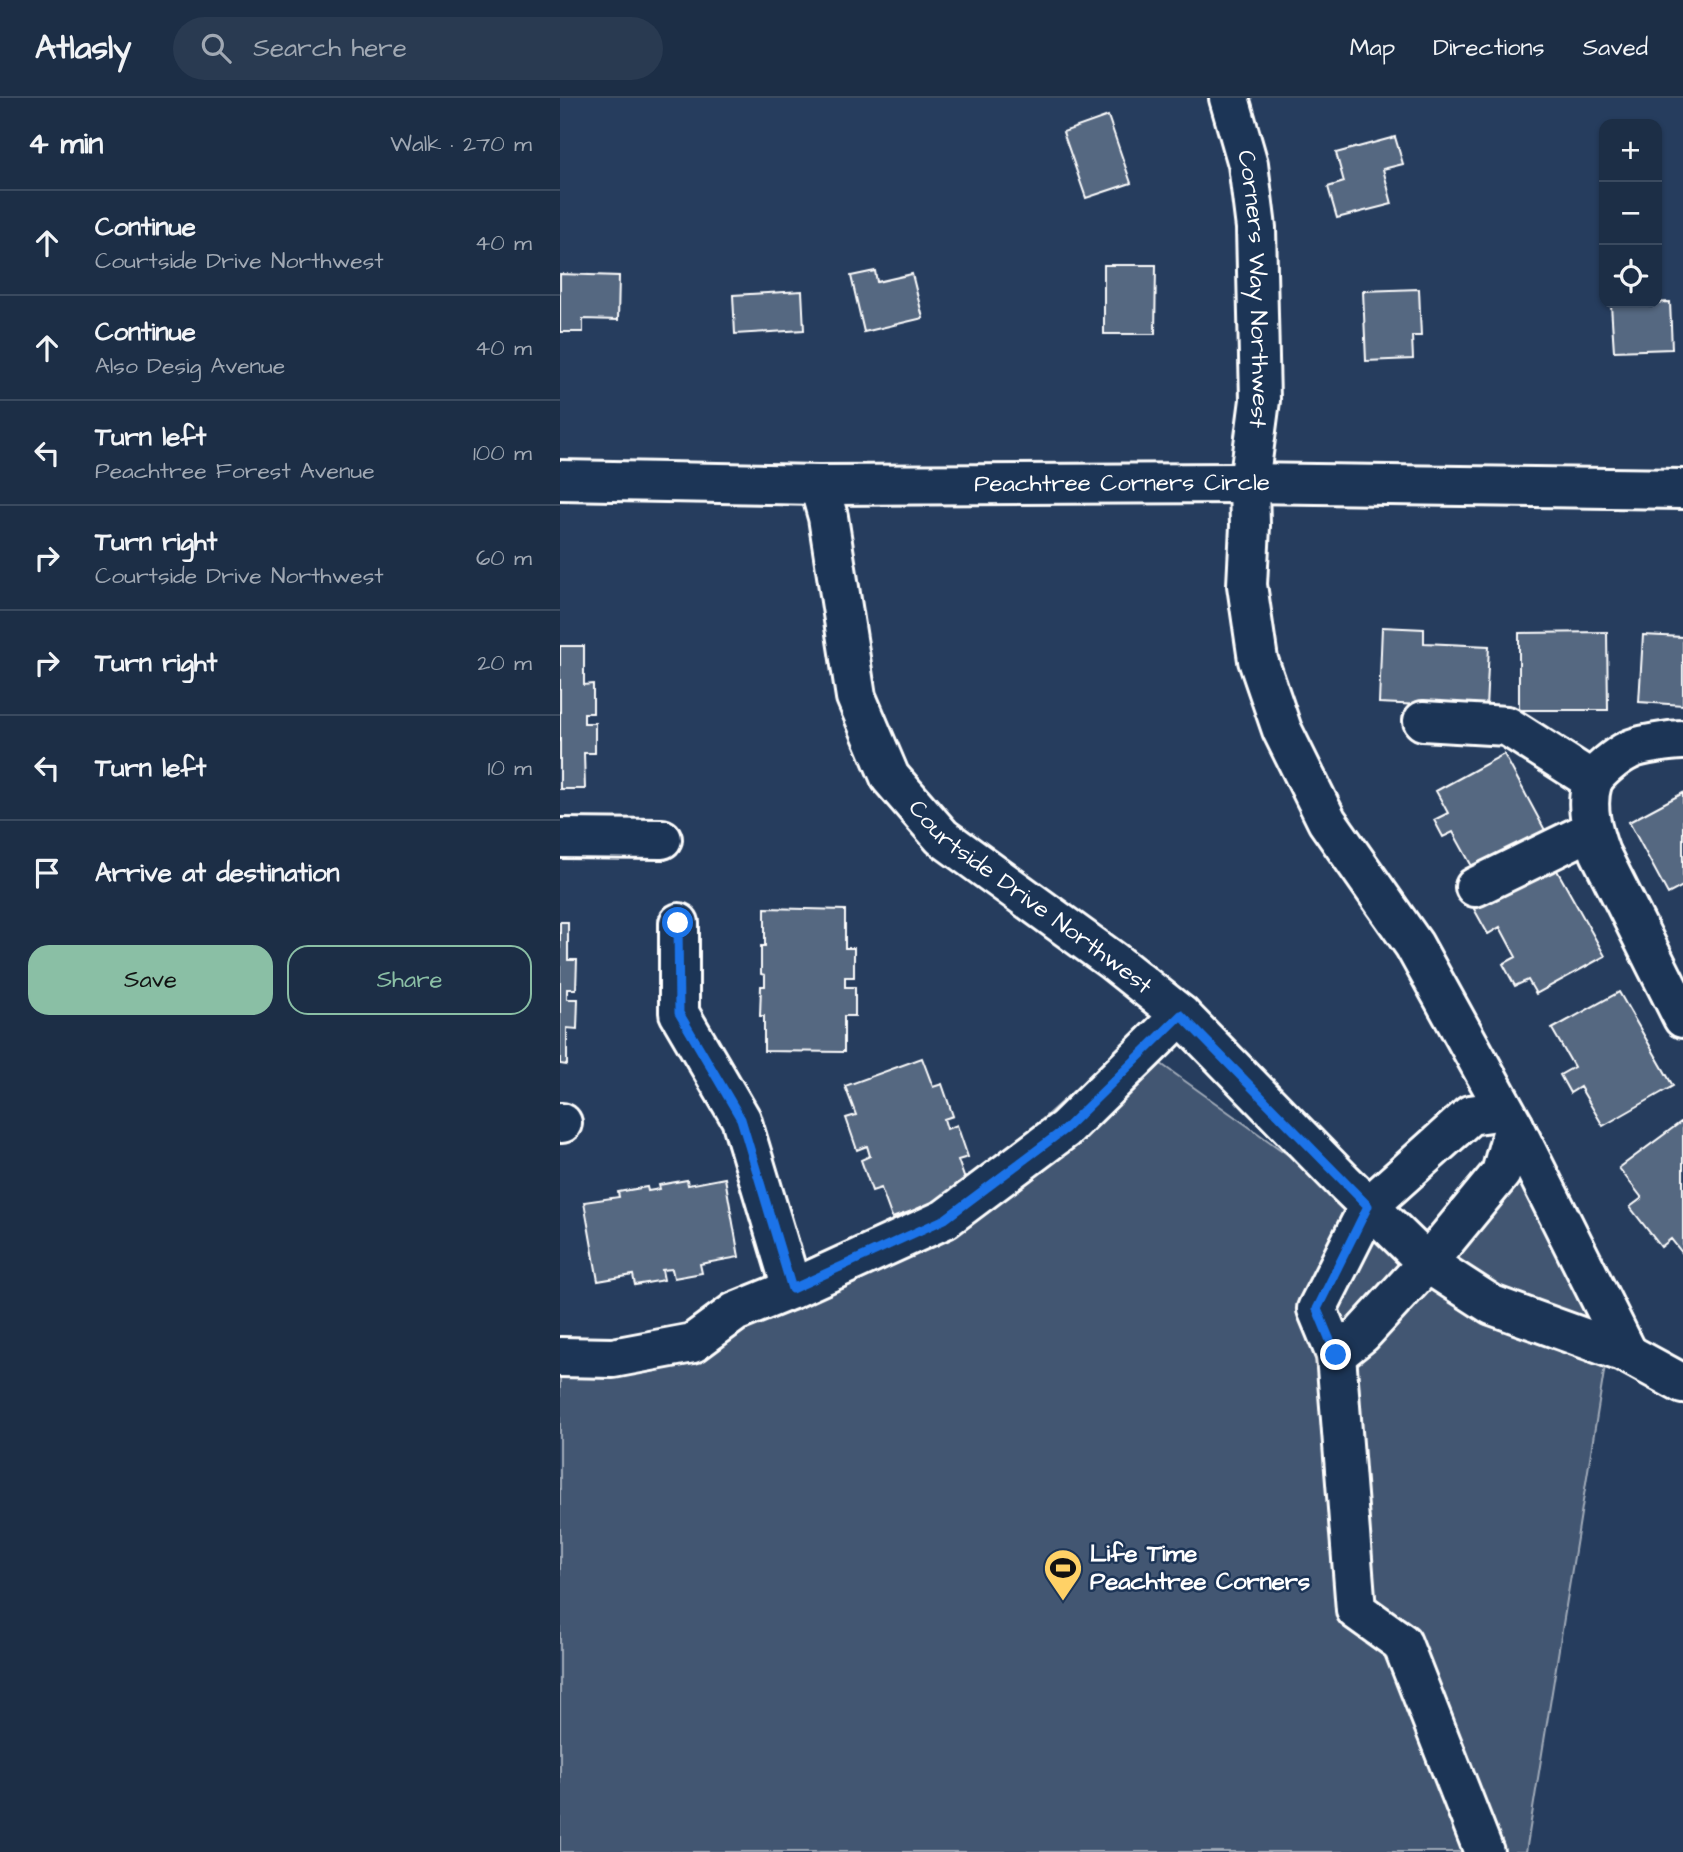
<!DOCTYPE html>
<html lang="en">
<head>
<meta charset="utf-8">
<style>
  :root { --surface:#1c2e46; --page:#293a51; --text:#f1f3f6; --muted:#a0a8b3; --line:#3a4a5f; --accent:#8abfa5 }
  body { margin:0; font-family:"Architects Daughter",sans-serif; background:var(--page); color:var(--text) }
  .controls { position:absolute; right:21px; top:21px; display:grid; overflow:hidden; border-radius:14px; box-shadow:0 2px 5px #0004 }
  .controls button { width:63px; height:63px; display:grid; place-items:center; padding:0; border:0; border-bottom:2px solid var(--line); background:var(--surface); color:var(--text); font:35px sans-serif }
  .stop { position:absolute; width:21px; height:21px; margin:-16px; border:5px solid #1a73e8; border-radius:50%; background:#fff }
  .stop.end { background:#1a73e8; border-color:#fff; box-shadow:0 2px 7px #0008 }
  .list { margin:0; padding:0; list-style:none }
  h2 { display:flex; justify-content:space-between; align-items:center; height:91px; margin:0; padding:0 28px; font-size:30px }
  h2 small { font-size:23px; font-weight:400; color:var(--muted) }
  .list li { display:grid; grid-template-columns:46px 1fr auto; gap:21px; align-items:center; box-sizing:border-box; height:105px; padding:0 28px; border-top:2px solid var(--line) }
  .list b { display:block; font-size:26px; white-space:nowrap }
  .list p { margin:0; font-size:23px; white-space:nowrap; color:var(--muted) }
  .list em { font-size:23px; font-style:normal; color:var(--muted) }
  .actions { display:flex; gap:14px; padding:21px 28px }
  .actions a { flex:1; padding:16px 0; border:2px solid var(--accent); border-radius:21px; text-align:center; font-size:24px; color:var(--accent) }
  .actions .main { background:var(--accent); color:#111 }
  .icon { flex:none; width:38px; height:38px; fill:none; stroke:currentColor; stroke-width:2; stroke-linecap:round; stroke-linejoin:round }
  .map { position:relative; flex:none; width:1123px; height:1754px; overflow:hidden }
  header { display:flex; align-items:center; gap:42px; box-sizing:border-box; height:98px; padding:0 35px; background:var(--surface); border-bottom:2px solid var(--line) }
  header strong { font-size:33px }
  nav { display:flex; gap:38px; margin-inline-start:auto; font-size:24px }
  .search { width:490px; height:63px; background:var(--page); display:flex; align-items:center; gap:18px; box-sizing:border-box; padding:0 24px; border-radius:38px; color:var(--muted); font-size:26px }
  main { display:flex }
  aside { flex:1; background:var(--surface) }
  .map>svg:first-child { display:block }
  .green { fill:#425672; stroke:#a0aab8; stroke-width:2 }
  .building { fill:#556781; stroke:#fff; stroke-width:2 }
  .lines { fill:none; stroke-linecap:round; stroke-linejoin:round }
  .minor-casing { stroke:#fff; stroke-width:44 }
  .minor { stroke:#1d3557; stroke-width:38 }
  .route { stroke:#1a73e8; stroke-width:9 }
  .labels { text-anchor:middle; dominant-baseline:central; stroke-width:5; stroke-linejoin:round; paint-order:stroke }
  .street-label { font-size:24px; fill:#fff; stroke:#1d3557 }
  .poi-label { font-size:24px; font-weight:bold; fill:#fff; stroke:#1d3557; text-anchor:start }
</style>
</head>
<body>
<header>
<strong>Atlasly</strong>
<div class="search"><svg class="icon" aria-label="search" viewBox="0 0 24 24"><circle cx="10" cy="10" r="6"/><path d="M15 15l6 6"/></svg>Search here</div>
<nav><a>Map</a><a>Directions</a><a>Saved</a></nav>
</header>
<main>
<aside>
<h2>4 min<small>Walk · 270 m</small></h2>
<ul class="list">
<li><svg class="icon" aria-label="ahead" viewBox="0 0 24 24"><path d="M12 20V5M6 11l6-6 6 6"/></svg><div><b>Continue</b><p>Courtside Drive Northwest</p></div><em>40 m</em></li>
<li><svg class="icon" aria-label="ahead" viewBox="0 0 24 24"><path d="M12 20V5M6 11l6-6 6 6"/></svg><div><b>Continue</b><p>Also Desig Avenue</p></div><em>40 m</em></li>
<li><svg class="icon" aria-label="left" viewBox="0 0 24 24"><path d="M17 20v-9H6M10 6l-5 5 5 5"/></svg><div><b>Turn left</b><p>Peachtree Forest Avenue</p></div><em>100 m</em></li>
<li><svg class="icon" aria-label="right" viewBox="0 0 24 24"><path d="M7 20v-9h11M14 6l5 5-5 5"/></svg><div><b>Turn right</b><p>Courtside Drive Northwest</p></div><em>60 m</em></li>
<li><svg class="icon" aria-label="right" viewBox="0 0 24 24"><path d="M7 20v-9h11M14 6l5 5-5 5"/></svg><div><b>Turn right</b></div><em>20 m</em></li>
<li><svg class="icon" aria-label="left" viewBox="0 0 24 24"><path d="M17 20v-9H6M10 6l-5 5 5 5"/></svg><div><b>Turn left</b></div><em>10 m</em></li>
<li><svg class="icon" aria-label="arrive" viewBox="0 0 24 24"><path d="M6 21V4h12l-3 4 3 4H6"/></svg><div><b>Arrive at destination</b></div></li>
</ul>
<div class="actions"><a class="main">Save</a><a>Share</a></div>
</aside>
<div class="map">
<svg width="1123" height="1754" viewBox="0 0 1123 1754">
  <rect width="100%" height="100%" fill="#263d5e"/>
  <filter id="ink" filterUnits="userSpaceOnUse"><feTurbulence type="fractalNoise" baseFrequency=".0143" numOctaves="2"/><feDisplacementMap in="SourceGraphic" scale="14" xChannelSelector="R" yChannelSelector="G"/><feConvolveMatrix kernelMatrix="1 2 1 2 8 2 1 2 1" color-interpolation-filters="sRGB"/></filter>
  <g filter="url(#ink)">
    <path class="green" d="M569,943L805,1112L891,1156L955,1072L1050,1237L966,1754H0V1254L112,1241L356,1135Z"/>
    <path class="building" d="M548,18L571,85L526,100L503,34Z
      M835,39L843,66L823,71L832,106L777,120L768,89L784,84L776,55Z
      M544,167H596L595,236H544Z
      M315,173L317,184L352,176L363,220L304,234L291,178Z
      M0,176L59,178L58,222L23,221V234H0Z
      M859,191L861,238H852L853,261L806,263L803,193Z
      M242,193L244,232L175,236L173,197Z
      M1110,204L1112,251L1054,253L1051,207Z
      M822,529L864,531V545L929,548L926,610L819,605Z
      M1047,534L1048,612H959V535Z
      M1083,537L1123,539V607L1079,604Z
      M0,548H24V587L33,586V615H24V625H35V655H24L25,691H0Z
      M944,656L986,734L914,772L893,734L883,739L874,722L888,715L876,693Z
      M1123,695V788L1108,796L1069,724Z
      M994,767L1045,858L976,896L968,882L955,888L943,866L956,859L940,829L928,836L914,811Z
      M205,810L285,812V850H294V879H285V889H295V918H284V954L204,953V918H200L201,888H205V877L201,876V848H205Z
      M0,824H8V862H17L16,891H7V901H18L17,931L7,930V967L0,966Z
      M1059,894L1113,988L1043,1028L1020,989L1010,995L1000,977L1014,969L992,931Z
      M362,960L373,989L382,986L393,1018L384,1021L387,1031L397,1027L408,1059L398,1062L409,1093L332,1120L321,1090L312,1093L301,1062L310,1058L307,1048L297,1052L286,1020L296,1017L285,988Z
      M1121,1024L1123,1027V1156L1111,1141L1101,1149L1070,1109L1082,1100L1059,1070Z
      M165,1080L179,1159L140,1166L142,1175L114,1180L112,1171L102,1172L104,1182L75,1187L73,1177L38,1183L24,1104L59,1099L58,1094L87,1089L88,1093L100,1091L99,1087L127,1082L128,1087Z"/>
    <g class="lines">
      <g class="minor-casing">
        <g id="minor">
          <path id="s1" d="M669,0L688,66L696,130L700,302L689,385L690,428L687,487L698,562L722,632L767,723L854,847L954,1028L1068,1256"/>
          <path id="s2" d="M0,382L259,387L689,385L1123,391"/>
          <path id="s3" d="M259,387L268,419L296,599L330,679L382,739L553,863L621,917L783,1083L867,1165L932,1207L1068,1256L1123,1286"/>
          <path d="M863,623L947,628L1033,683"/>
          <path d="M1123,642C1112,642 1078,647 1069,652C1058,657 1036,674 1032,685C1025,709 1032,733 1040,755L1123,920"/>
          <path d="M0,740L102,741"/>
          <path d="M915,789L1032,732"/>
          <path d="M119,825V915L181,1021L232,1191"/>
          <path d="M0,1025H2"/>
          <path d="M776,1257L802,1236L867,1165L941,1075L954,1028"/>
          <path d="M0,1259L53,1260L133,1245L175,1214L232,1191L385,1121L505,1031L621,917"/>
          <path d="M924,1754L842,1545L796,1512L776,1257L757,1211L809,1108L910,1017L944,1012"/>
        </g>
      </g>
      <use href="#minor" class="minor"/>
    </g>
  </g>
  <g class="lines" filter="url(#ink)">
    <path class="route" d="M118,825L119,915L181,1021L232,1191L385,1121L505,1031L621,917L808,1108L757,1211L776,1257"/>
  </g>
  <defs>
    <g id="stadium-pin" transform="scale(2.0125)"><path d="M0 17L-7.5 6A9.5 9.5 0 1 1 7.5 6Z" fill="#ffd166" stroke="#1d3557"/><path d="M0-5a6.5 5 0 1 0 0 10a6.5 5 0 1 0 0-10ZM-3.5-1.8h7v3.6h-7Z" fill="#111"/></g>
  </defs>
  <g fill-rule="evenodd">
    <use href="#stadium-pin" x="503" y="1470"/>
  </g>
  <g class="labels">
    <g class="street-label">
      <text stroke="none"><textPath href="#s1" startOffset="194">Corners Way Northwest</textPath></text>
      <text stroke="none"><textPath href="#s2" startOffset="562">Peachtree Corners Circle</textPath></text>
      <text stroke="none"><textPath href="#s3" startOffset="488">Courtside Drive Northwest</textPath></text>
    </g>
    <g class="poi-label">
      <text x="530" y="1456">Life Time<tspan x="530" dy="28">Peachtree Corners</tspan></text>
    </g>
  </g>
</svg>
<div class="controls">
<button>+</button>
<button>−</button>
<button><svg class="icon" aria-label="locate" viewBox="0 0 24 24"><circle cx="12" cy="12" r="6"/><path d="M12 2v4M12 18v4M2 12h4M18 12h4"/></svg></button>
</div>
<div class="stop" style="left:118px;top:825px"></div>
<div class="stop end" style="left:776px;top:1257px"></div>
</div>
</main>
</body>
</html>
